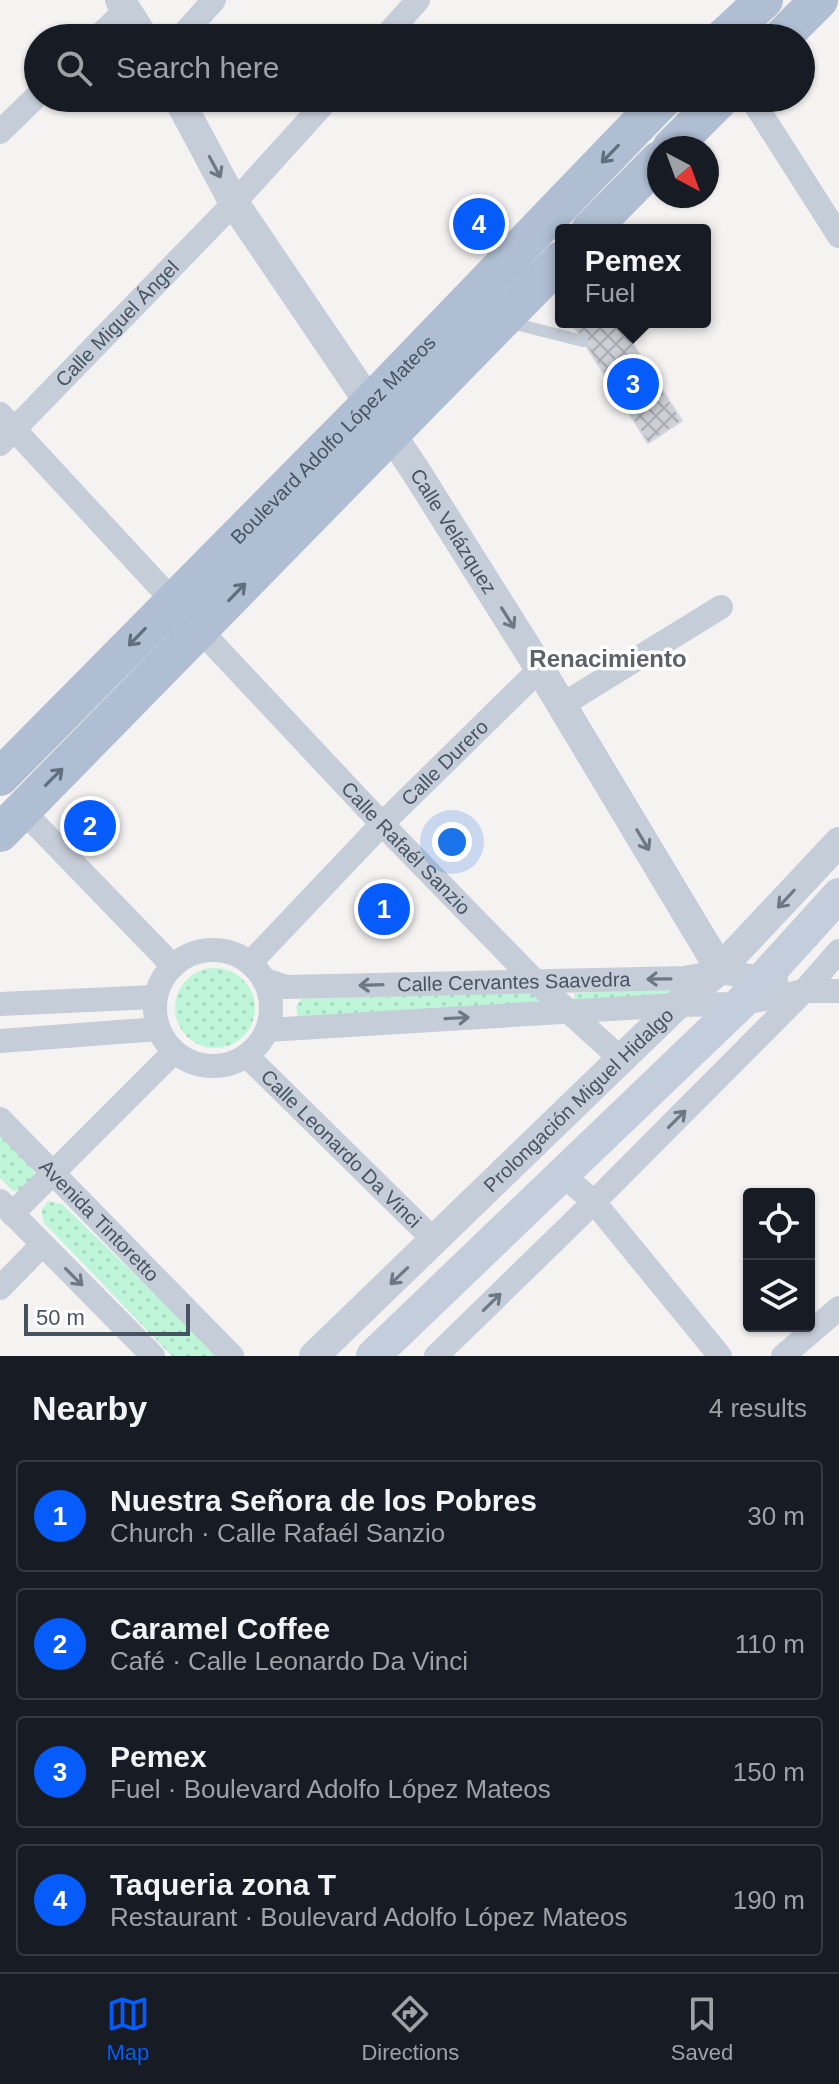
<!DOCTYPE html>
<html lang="en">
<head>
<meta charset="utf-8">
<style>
  :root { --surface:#171b24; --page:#242831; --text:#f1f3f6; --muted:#9ea1a6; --line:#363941; --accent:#065bfb }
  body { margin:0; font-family:Helvetica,sans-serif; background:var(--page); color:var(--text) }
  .controls { position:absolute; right:24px; bottom:24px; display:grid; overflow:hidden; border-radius:8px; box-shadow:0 2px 6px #0004 }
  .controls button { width:72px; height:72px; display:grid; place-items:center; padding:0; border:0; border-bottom:2px solid var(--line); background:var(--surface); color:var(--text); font:40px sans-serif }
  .compass { position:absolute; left:647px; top:136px; width:72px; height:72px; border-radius:50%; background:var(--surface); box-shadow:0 2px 6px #0004; rotate:139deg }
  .scale { position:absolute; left:24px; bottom:20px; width:166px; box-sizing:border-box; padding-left:8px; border:4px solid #475362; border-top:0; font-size:22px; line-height:28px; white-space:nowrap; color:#475362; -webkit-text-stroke:6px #fff; paint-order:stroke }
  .you { position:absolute; left:452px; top:842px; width:28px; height:28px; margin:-20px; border:6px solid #fff; border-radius:50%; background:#1a73e8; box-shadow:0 0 0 12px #1a73e833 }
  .badge { display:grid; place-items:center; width:52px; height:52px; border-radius:50%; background:var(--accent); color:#fff; font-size:26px; font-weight:700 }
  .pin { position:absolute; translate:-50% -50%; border:4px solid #fff; box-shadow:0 2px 8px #0006 }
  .popup { position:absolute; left:555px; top:224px; width:156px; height:104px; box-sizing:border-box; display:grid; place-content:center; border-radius:8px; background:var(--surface); filter:drop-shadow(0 2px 6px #0005); font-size:26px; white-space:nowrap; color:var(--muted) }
  .popup b { font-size:30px; color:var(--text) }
  .popup::after { content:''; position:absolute; left:50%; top:100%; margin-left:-16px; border:16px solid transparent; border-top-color:var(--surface) }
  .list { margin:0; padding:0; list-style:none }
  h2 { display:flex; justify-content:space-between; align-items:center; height:104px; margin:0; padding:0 32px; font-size:34px }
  h2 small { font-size:26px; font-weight:400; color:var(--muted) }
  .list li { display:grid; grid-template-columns:52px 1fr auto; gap:24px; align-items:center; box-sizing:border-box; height:112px; margin:0 16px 16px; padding:0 16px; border:2px solid var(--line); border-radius:8px }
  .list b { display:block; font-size:30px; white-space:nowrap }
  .list p { margin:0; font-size:26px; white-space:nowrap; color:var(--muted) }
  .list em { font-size:26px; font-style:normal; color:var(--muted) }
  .icon { flex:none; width:44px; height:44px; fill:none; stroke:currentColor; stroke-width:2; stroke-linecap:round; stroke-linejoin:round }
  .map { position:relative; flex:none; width:839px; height:1356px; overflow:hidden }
  .search { position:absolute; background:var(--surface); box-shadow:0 2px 6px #0004; left:24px; right:24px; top:24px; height:88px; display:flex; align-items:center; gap:20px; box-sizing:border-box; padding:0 28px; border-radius:44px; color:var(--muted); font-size:30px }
  .sheet { height:616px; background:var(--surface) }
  nav { display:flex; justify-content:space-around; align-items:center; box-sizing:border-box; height:112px; border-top:2px solid var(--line); background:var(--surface); font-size:22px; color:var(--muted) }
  nav a { display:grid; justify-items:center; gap:4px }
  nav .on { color:var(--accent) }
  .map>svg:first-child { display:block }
  .park { fill:url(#park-dots) }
  .building { fill:url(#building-cross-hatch); stroke:#d6d7de; stroke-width:2 }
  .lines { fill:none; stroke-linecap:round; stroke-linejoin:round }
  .service { stroke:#c5cdd8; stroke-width:12 }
  .minor { stroke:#c5cdd8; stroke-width:24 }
  .tertiary { stroke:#c5cdd8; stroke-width:30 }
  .secondary { stroke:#c3cddc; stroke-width:34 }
  .primary { stroke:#afbed3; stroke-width:38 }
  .oneway { stroke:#616e7e }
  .oneway2 { stroke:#6d7885 }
  .labels { text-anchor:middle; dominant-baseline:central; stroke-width:7; stroke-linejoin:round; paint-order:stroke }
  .street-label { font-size:20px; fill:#475362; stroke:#fff }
  .quarter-label { font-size:24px; font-weight:bold; fill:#5e6168; stroke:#fff }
</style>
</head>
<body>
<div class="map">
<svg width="839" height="1356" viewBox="0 0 839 1356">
  <defs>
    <pattern id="park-dots" width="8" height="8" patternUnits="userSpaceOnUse" patternTransform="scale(2)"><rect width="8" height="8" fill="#bef5d8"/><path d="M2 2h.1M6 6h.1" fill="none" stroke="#a5d4bc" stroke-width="1.8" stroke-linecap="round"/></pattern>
    <pattern id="building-cross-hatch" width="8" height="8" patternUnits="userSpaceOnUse" patternTransform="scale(2)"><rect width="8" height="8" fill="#ced0d8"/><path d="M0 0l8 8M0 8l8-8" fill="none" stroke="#a9abb3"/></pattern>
  </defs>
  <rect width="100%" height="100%" fill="#f5f2f2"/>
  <path class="park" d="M175 1008a40 40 0 1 1 80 0a40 40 0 1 1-80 0Z
    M670,989L674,999L573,1004L575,993Z
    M534,992L544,1006L298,1018L296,1007L301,999Z
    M0,1133L30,1165L38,1181L28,1191H13L0,1178Z
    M48,1201L62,1204L219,1356H172L44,1223L41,1211Z"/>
  <path class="building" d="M571,322H619L682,421L648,443Z"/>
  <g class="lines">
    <path class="service" d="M508,322L583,341"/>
    <g class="minor">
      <path d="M97,38L126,10"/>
      <path d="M180,38L214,0"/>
      <path d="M384,38L418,0"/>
      <path d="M751,98L839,236"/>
      <path d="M0,132L38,95"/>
      <path d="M0,414L173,601"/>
      <path id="s1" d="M0,444L234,203L329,98"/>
      <path id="s2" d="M200,630L382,824L534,980L621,1059"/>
      <path d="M562,705L721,607"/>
      <path d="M22,810L173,966"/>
      <circle cx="213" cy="1008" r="58"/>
      <path id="s3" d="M251,962L382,824L540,669"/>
      <path id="s4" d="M265,980L286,987L684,978L717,972L776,979"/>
      <path d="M0,1004L155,997"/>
      <path d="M268,1030L677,1005L740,1004L804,991H839"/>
      <path d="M0,1041L158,1029"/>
      <path id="s5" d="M247,1056L435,1241"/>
      <path id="s6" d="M0,1119L232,1356"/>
      <path d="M563,1175L594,1202L720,1356"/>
      <path d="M0,1201L153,1356"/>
      <path d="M12,1214L174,1052"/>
      <path d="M0,1288L42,1245"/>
      <path d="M436,1356L594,1202L804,991L839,951"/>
      <path d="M783,1356L839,1308"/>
    </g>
    <g class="tertiary">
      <path d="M120,0L144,38"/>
      <path id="s7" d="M178,98L234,203L415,470L540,669L714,959L717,972"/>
      <path id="s8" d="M314,1356L677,1005L717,972L839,842"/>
    </g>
    <path class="secondary" d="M373,1356L740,1004L839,895"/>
    <g class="primary">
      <path d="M723,38L764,0"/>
      <path d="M781,38L819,0"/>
      <path d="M671,148L721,98"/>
      <path d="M590,230L659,160"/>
      <path id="s9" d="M0,777L370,403L664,98"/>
      <path d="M0,833L561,260"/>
    </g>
  </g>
  <defs><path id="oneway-shaft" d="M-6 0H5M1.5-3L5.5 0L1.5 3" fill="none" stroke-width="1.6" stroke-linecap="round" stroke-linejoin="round" transform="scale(2)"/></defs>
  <g class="oneway">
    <use href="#oneway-shaft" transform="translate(610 154) rotate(134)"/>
    <use href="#oneway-shaft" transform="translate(237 592) rotate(-46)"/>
    <use href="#oneway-shaft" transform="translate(137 637) rotate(134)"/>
    <use href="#oneway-shaft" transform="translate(54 777) rotate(-45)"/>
  </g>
  <g class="oneway2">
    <use href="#oneway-shaft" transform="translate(215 167) rotate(62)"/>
    <use href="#oneway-shaft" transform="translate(508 618) rotate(58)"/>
    <use href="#oneway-shaft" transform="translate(643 840) rotate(59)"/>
    <use href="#oneway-shaft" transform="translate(786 899) rotate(133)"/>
    <use href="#oneway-shaft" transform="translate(659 979) rotate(179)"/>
    <use href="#oneway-shaft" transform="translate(371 985) rotate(178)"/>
    <use href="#oneway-shaft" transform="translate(457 1018) rotate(-3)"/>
    <use href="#oneway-shaft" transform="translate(677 1119) rotate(-45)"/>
    <use href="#oneway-shaft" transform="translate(399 1276) rotate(136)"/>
    <use href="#oneway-shaft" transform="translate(74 1277) rotate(45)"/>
    <use href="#oneway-shaft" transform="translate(492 1302) rotate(-44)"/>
  </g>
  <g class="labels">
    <g class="street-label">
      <text stroke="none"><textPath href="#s1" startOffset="168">Calle Miguel Ángel</textPath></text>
      <text stroke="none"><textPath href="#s9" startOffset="474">Boulevard Adolfo López Mateos</textPath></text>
      <text stroke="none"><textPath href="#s7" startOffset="514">Calle Velázquez</textPath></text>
      <text stroke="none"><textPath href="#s3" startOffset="278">Calle Durero</textPath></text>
      <text stroke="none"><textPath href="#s2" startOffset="300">Calle Rafaél Sanzio</textPath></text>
      <text stroke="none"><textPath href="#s4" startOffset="250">Calle Cervantes Saavedra</textPath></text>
      <text stroke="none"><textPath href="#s8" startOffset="368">Prolongación Miguel Hidalgo</textPath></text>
      <text stroke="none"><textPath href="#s5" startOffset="132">Calle Leonardo Da Vinci</textPath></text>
      <text stroke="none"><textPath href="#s6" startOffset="142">Avenida Tintoretto</textPath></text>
    </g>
    <g class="quarter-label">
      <text x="608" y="658">Renacimiento</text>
    </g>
  </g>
</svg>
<div class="controls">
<button><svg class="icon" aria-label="locate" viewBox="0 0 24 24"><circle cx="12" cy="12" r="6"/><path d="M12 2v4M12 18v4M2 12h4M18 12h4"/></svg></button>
<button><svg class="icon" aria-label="layers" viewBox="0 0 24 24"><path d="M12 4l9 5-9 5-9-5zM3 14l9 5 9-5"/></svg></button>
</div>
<svg class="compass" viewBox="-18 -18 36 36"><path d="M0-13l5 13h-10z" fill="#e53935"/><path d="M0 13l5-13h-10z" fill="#9ea1a6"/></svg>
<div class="scale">50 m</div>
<div class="you"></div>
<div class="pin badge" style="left:384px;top:909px">1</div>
<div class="pin badge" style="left:90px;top:826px">2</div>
<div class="pin badge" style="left:633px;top:384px">3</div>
<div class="popup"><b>Pemex</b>Fuel</div>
<div class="pin badge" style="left:479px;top:224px">4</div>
<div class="search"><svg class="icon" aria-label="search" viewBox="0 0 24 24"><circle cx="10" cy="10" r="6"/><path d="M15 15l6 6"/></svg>Search here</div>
</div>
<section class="sheet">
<h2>Nearby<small>4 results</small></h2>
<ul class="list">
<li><span class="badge">1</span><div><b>Nuestra Señora de los Pobres</b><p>Church · Calle Rafaél Sanzio</p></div><em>30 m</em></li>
<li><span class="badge">2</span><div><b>Caramel Coffee</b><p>Café · Calle Leonardo Da Vinci</p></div><em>110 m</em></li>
<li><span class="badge">3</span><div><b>Pemex</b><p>Fuel · Boulevard Adolfo López Mateos</p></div><em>150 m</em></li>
<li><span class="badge">4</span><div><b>Taqueria zona T</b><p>Restaurant · Boulevard Adolfo López Mateos</p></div><em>190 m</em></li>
</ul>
</section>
<nav>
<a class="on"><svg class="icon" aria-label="map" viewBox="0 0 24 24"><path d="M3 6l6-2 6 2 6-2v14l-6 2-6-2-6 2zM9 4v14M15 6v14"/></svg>Map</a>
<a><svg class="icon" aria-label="directions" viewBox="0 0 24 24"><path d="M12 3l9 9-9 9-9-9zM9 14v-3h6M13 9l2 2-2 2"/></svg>Directions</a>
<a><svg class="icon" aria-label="saved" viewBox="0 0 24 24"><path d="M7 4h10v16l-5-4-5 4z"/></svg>Saved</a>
</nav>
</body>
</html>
